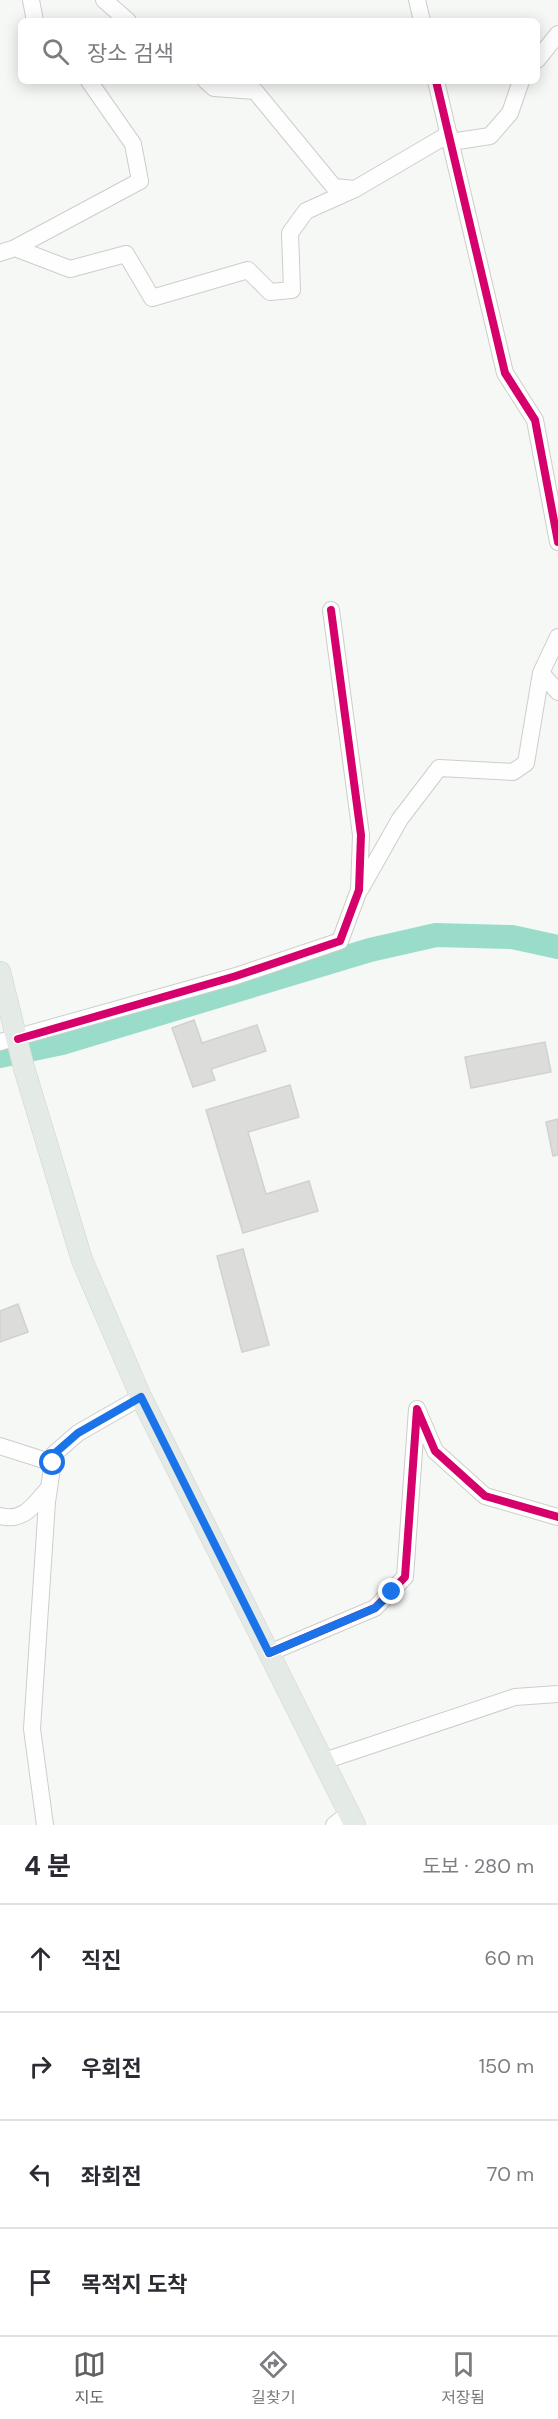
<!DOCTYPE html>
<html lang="ko">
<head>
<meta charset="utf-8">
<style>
  :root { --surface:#fff; --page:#f7f7f7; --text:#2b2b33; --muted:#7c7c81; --line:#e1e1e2; --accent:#616261 }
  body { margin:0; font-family:"DM Sans","Noto Sans KR",sans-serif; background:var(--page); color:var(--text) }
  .stop { position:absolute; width:18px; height:18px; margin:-14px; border:4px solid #1a73e8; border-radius:50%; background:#fff }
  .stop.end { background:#1a73e8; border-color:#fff; box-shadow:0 2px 6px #0008 }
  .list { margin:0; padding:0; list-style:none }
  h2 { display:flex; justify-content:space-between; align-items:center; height:78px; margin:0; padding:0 24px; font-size:26px }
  h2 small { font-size:20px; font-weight:400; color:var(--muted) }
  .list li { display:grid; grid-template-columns:39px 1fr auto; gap:18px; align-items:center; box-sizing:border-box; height:108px; padding:0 24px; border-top:2px solid var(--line) }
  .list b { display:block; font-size:22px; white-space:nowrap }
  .list em { font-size:20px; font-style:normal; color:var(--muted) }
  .icon { flex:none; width:33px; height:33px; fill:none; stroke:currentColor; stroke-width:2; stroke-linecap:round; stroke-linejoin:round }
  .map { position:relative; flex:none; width:558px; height:1825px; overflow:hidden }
  .search { position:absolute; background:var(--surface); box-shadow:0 3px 15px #0003; left:18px; right:18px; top:18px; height:66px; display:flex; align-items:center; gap:15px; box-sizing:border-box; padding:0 21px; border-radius:9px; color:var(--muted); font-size:22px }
  .sheet { height:510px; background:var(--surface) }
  nav { display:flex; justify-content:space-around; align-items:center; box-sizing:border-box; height:84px; border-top:2px solid var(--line); background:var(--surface); font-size:16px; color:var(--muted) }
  nav a { display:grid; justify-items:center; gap:3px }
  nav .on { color:var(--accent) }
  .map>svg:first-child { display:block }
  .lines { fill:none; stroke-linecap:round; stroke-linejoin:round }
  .river { stroke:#99dcc9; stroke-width:24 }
  .building { fill:#dcdddb; stroke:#d1d2d0; stroke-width:1.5 }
  .minor-casing { stroke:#cdcecc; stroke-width:18 }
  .major-casing { stroke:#d1d2d0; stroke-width:22 }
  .minor { stroke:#fefefe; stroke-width:16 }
  .major { stroke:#e4eae6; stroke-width:21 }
  .cycleway-casing { stroke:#fff; stroke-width:11 }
  .cycleway { stroke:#d6006c; stroke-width:8 }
  .route { stroke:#1a73e8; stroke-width:8 }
</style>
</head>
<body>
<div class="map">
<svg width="558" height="1825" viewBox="0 0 558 1825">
  <rect width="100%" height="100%" fill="#f6f8f5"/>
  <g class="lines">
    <path class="river" d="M0,1056L62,1043L370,950L436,935L512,937L558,947"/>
  </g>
  <path class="building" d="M194,1020L202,1043L257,1025L266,1051L211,1069L215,1080L193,1087L172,1028Z
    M545,1042L551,1072L471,1088L465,1057Z
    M290,1085L299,1117L248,1132L266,1194L309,1181L318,1211L243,1233L206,1110Z
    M558,1119V1155L553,1156L546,1122Z
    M243,1249L269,1345L242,1352L217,1256Z
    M18,1304L28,1332L0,1342V1311Z"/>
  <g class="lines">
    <g class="minor-casing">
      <path id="minor" d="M31,0L35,21
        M104,0L128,21
        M417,0L422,21
        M537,60L558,34
        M206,81L214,88L255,91L334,187L355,189L449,134
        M436,81L505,373L535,420L558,542
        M451,142L490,136L510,113L521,81
        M15,248L140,181L133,144L89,81
        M0,253L15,248L70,269L126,254L152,298L248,270L270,292L292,290L290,233L306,211L355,189
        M541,673L558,692
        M361,888L400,819L439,768L513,772L526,763L541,673L558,637
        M0,1042L236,976L340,941L359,890L361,835L331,610
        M0,1446L53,1463
        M0,1516C25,1522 33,1505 49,1488
        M269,1653L375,1608L405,1577L417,1409L435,1451L485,1496L558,1517
        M324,1761L515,1697L558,1694
        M45,1825L32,1729L47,1502L54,1454L78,1433L141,1397
        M334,1825L349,1813"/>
    </g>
    <g class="major-casing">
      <path id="major" d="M0,972L24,1068L82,1260L141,1397L355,1825"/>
    </g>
    <use href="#minor" class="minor"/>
    <use href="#major" class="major"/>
    <g class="cycleway-casing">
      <path id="cycleway" d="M436,81L505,373L535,420L558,542
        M18,1039L236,976L340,941L359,890L361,835L331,610
        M269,1653L375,1608L405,1577L417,1409L435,1451L485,1496L558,1517"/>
    </g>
    <use href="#cycleway" class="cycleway"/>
  </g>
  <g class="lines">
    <path class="route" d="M53,1463L54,1454L78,1433L141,1397L269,1653L375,1608L392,1592"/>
  </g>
</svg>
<div class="stop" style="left:53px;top:1463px"></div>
<div class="stop end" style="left:392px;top:1592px"></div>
<div class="search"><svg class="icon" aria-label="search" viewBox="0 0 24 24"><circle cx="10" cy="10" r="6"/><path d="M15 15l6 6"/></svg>장소 검색</div>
</div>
<section class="sheet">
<h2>4 분<small>도보 · 280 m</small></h2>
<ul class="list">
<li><svg class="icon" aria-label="ahead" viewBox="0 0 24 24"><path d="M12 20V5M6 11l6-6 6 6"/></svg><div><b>직진</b></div><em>60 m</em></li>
<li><svg class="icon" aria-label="right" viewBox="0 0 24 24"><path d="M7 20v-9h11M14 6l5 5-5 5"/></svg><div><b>우회전</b></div><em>150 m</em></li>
<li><svg class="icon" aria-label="left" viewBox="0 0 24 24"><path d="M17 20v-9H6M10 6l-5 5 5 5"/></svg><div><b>좌회전</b></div><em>70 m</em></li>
<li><svg class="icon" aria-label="arrive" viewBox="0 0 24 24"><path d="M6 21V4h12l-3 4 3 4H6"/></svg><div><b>목적지 도착</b></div></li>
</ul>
</section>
<nav>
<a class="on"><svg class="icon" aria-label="map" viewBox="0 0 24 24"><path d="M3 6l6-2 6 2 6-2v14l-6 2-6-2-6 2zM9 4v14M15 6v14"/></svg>지도</a>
<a><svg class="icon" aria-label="directions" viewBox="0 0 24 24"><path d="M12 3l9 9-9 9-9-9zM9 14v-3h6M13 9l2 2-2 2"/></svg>길찾기</a>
<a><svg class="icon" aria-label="saved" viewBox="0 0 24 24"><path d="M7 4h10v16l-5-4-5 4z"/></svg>저장됨</a>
</nav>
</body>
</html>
